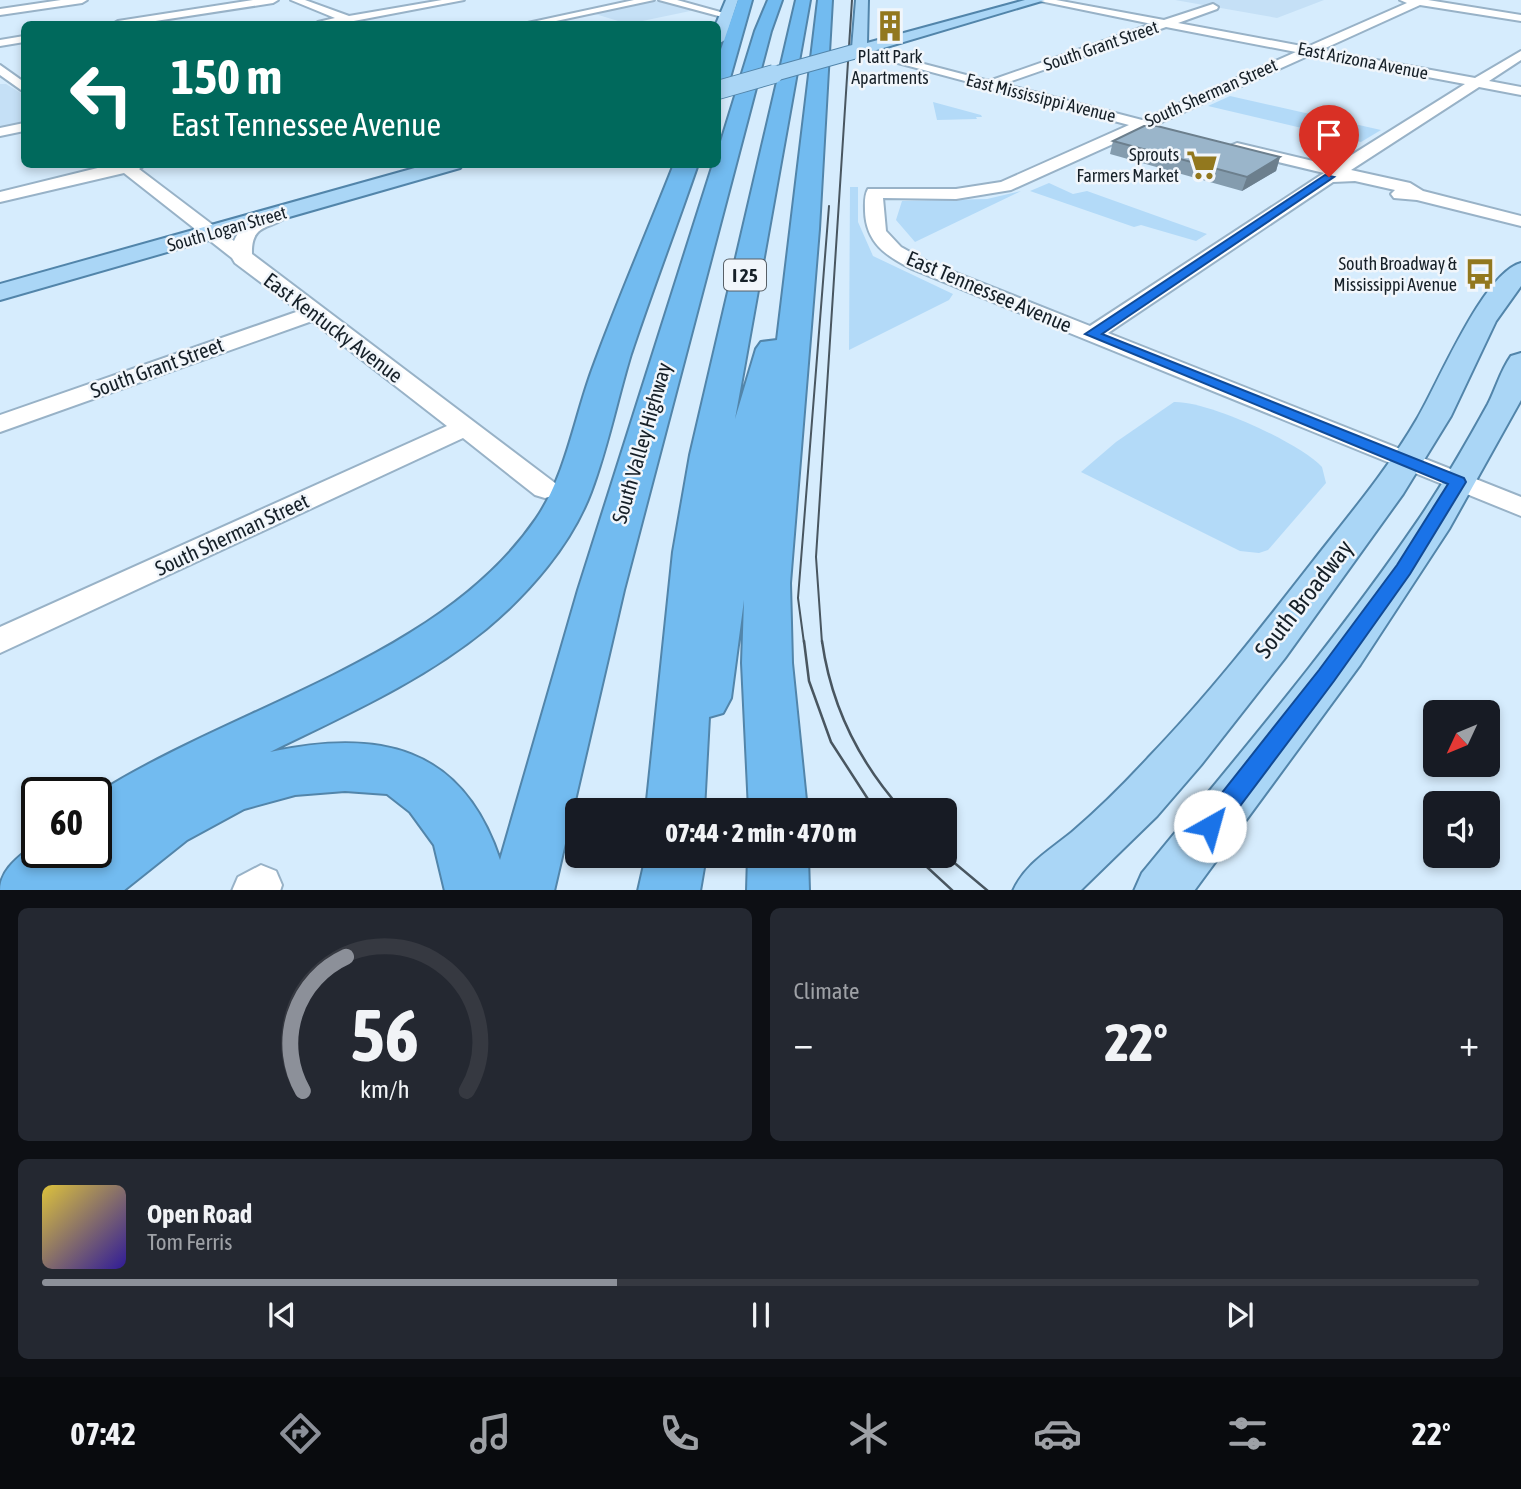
<!DOCTYPE html>
<html lang="en">
<head>
<meta charset="utf-8">
<style>
  body { margin:0; font-family:"Asap Condensed",sans-serif; background:#242831; color:#f1f3f6; height:100vh; display:flex; flex-direction:column; font-size:26px; white-space:nowrap }
  * { box-sizing:border-box; margin:0 }
  p { font-size:23px; color:#9ea1a6 }
  .icon { flex:none; width:38px; height:38px; fill:none; stroke:currentColor; stroke-width:2; stroke-linecap:round; stroke-linejoin:round }
  .map { position:relative; height:890px; overflow:hidden }
  .panel { display:flex; flex-direction:column; gap:18px; padding:18px; background:#0d0f14; flex:1 }
  .panel>* { flex:none }
  .hud { position:absolute; left:21px; top:21px; width:700px; height:147px; border-radius:10px; box-shadow:0 4px 10px #0003; background:#00695c; color:#fff; overflow:hidden }
  .needle { width:46px; rotate:226deg }
  .controls { position:absolute; left:1423px; top:700px; display:grid; gap:14px }
  .controls a { display:grid; place-items:center; width:77px; height:77px; border-radius:10px; background:#171b24; box-shadow:0 4px 10px #0003; font-size:35px }
  .speed { position:absolute; left:21px; top:777px; display:flex; gap:14px; font-size:35px; font-weight:700; text-align:center }
  .speed>* { display:grid; place-content:center; width:91px; height:91px; border-radius:50%; background:#171b24; box-shadow:0 4px 10px #0003; line-height:1 }
  .speed .limit { border:4px solid #111; border-radius:10px; background:#fff; color:#111 }
  .pin { position:absolute; display:grid; place-items:center; width:60px; height:60px; color:#fff; margin:-72px -30px; border-radius:50% 50% 50% 0; rotate:-45deg; box-shadow:0 0 7px #0007 }
  .pin .icon { rotate:45deg }
  .me { position:absolute; width:77px; margin:-38px; rotate:38deg; stroke-linejoin:round; filter:drop-shadow(0 0 5px #0008) }
  .turn { display:flex; align-items:center; gap:24px; height:147px; padding:0 35px; font-size:32px }
  .turn .icon { width:91px; height:91px; stroke-width:2.5 }
  .turn b { display:block; font-size:49px; line-height:60px }
  .big { font-size:52px; font-weight:800; line-height:1.1 }
  .panel .card { flex:1; display:flex; flex-direction:column; justify-content:center; gap:10px; min-width:0; padding:0 24px; border-radius:10px; background:#242831 }
  .panel .dial { align-items:center; gap:0 }
  .dial svg { height:182px; overflow:visible; fill:none; stroke:#363941; stroke-width:7; stroke-linecap:round; text-anchor:middle }
  .dial text { fill:#f1f3f6; stroke:none }
  .song { display:flex; align-items:center; gap:21px }
  .cover { width:84px; height:84px; border-radius:10px; background:linear-gradient(135deg,hsl(50 70% 55%),hsl(250 70% 35%)) }
  .played { height:7px; border-radius:4px; background:linear-gradient(90deg,#8c9099 40%,#363941 40%) }
  .keys { display:flex; justify-content:space-around; direction:ltr }
  .heat { display:flex; justify-content:space-between; align-items:center; font-size:38px; direction:ltr }
  .panel .tiles { flex:1; display:grid; gap:18px; grid-template-columns:1fr 1fr }
  .card:last-child { grid-column:span 2 }
  .trip { position:absolute; left:565px; top:798px; width:392px; height:70px; border-radius:10px; background:#171b24; box-shadow:0 4px 10px #0003; font-weight:800; line-height:70px; text-align:center }
  .menu { display:flex; height:112px; justify-content:space-around; align-items:center; background:#090b0e; color:#9ea1a6 }
  .menu .icon { width:49px; height:49px }
  .menu .current { color:#8c9099 }
  .menu b { font-size:32px; color:#f1f3f6 }
  .map>svg:first-child { display:block }
  .built { fill:#c5e0f6 }
  .green { fill:#b3daf8 }
  .lines { fill:none; stroke-linecap:round; stroke-linejoin:round }
  .minor-casing { stroke:#98b2c7; stroke-width:4 }
  .major-casing { stroke:#5285aa; stroke-width:4 }
  .highway-casing { stroke:#5285aa; stroke-width:4 }
  .minor { fill:#fff; fill-rule:evenodd }
  .major { fill:#aad6f6; fill-rule:evenodd }
  .highway { fill:#72bbf0; fill-rule:evenodd }
  .tram-far1 { stroke:#495660; stroke-width:2 }
  .tram { stroke:#495660; stroke-width:2.5 }
  .major-bridge-far1-casing { stroke:#5285aa; stroke-width:16; stroke-linecap:butt }
  .major-bridge-casing { stroke:#5285aa; stroke-width:20; stroke-linecap:butt }
  .major-bridge-far1 { stroke:#aad6f6; stroke-width:14 }
  .major-bridge { stroke:#aad6f6; stroke-width:18 }
  .wall { fill:#849cae }
  .shaded-wall { fill:#6c7f8d }
  .building { fill:#9ab5ca; stroke:#6c7f8d; stroke-width:2 }
  .route { fill:#1a73e8; stroke:#114b97; stroke-width:2 }
  .labels { text-anchor:middle; stroke-width:5; stroke-linejoin:round; paint-order:stroke }
  .far-street-label { font-size:18px; fill:#162028; stroke:#f1f6fb }
  .far-poi-label { font-size:18px; fill:#162028; stroke:#f1f6fb; text-anchor:end }
  .shield { fill:#f1f6fb; stroke:#586067; stroke-width:2 }
  .shield-label { font-size:19px; font-weight:bold; fill:#162028 }
  .street-label { font-size:21px; fill:#162028; stroke:#f1f6fb }
  .near-street-label { font-size:24px; fill:#162028; stroke:#f1f6fb }
</style>
</head>
<body>
<div class="map">
<svg width="1521" height="891" viewBox="0 0 1521 891">
  <rect width="100%" height="100%" fill="#d6ecfd"/>
  <g class="built">
    <path d="M 1175,0 L 1324,0 L 1277,18 Z"/>
    <path d="M 657,1 L 695,10 L 628,24 L 592,13 Z"/>
    <path d="M 0,84 L 6,84 L 24,95 L 24,124 L 0,129 Z"/>
  </g>
  <g class="green">
    <path d="M 1230,96 L 1381,130 L 1361,142 L 1208,106 Z"/>
    <path d="M 933,102 L 981,115 L 982,117 L 976,117 L 977,119 L 937,120 Z"/>
    <path d="M 1049,183 L 1073,194 L 1087,191 L 1207,234 L 1196,241 L 1141,225 L 1134,227 L 1030,191 Z"/>
    <path d="M 850,187 L 858,187 L 858,222 L 873,256 L 953,294 L 949,300 L 849,350 Z"/>
    <path d="M 1021,191 L 915,242 L 896,220 L 902,201 L 987,199 Z"/>
    <path d="M 1174,402 C 1208,401 1298,442 1322,467 L 1326,483 L 1268,550 L 1259,553 L 1240,551 L 1081,472 L 1116,442 Z"/>
  </g>
  <g class="lines">
    <defs>
      <g id="minor">
        <path d="M 61,0 L 87,0 L 82,3 L 0,15 L 0,9 Z"/>
        <path d="M 253,0 L 278,0 L 273,3 L 136,24 L 113,24 L 118,21 Z"/>
        <path d="M 291,0 L 305,0 L 349,16 L 442,0 L 464,0 L 338,24 L 317,24 L 318,22 L 335,18 Z"/>
        <path d="M 634,0 L 654,0 L 542,24 L 523,24 Z"/>
        <path d="M 659,0 L 677,0 L 731,15 L 726,18 Z"/>
        <path d="M 1035,0 L 1056,0 L 1164,20 L 1213,4 L 1218,7 L 1217,9 L 1178,23 L 1307,47 L 1407,3 L 1400,0 L 1428,0 L 1521,15 L 1521,21 L 1420,5 L 1321,50 L 1475,78 L 1521,51 L 1521,60 L 1489,81 L 1521,87 L 1521,95 L 1479,87 L 1351,170 L 1410,183 L 1423,191 L 1521,216 L 1521,226 L 1417,200 L 1394,198 L 1391,194 L 1395,190 L 1355,181 L 1333,182 L 1108,333 L 1521,497 L 1521,516 L 912,269 C 886,256 866,243 865,211 C 865,204 864,196 868,189 L 956,189 L 1001,182 L 1129,125 L 853,51 L 859,47 L 989,81 L 1152,24 ZM 1166,27 L 1296,52 L 1142,120 L 1003,84 ZM 1310,55 L 1465,84 L 1334,166 L 1237,143 L 1232,145 L 1229,148 L 1232,151 L 1324,173 L 1090,326 L 926,261 L 901,247 L 886,231 L 883,198 L 956,199 L 1011,190 Z"/>
        <path d="M 24,36 L 24,42 L 0,46 L 0,40 Z"/>
        <path d="M 0,65 L 24,82 L 24,92 L 0,75 Z"/>
        <path d="M 24,123 L 24,131 L 0,136 L 0,128 Z"/>
        <path d="M 114,164 L 146,164 L 139,169 L 234,241 C 241,223 267,205 287,210 L 290,214 C 274,231 251,220 252,254 L 555,483 L 559,489 L 555,495 L 545,498 L 535,495 L 463,438 L 0,653 L 0,627 L 447,426 L 312,321 L 0,432 L 0,415 L 299,311 L 235,263 L 232,258 L 124,173 L 0,202 L 0,192 Z"/>
        <path d="M 261,865 L 276,871 L 282,885 L 280,891 L 232,891 L 238,877 Z"/>
      </g>
      <g id="major">
        <path d="M 726,0 L 738,0 L 725,40 L 718,44 L 716,24 Z"/>
        <path d="M 856,0 L 868,0 L 867,43 L 1025,0 L 1045,0 L 853,57 L 845,52 L 852,48 Z"/>
        <path d="M 429,164 L 463,164 L 460,168 L 0,300 L 0,284 Z"/>
        <path d="M 1521,263 L 1521,286 L 1496,321 L 1451,416 L 1403,494 L 1285,658 L 1201,765 L 1157,816 L 1080,891 L 1013,891 C 1025,864 1050,850 1072,832 C 1099,809 1124,784 1148,758 C 1208,696 1261,628 1314,560 C 1350,514 1388,469 1417,419 C 1438,384 1483,273 1521,263 Z"/>
        <path d="M 1521,353 L 1521,400 L 1449,529 L 1360,665 L 1194,891 L 1134,891 L 1142,873 C 1236,758 1333,645 1417,522 C 1443,484 1466,444 1488,404 C 1496,388 1501,370 1511,356 Z"/>
      </g>
      <g id="highway">
        <path d="M 738,0 L 752,0 L 728,85 L 718,91 L 718,58 Z"/>
        <path d="M 768,0 L 782,0 L 771,31 L 624,590 L 554,891 L 445,891 L 434,845 L 410,812 L 387,794 L 345,791 L 295,795 L 244,809 L 187,840 L 123,891 L 0,891 C 0,868 21,856 37,842 L 37,852 L 96,852 L 98,793 C 237,705 441,658 536,519 C 566,475 574,419 592,370 C 617,301 647,233 674,164 L 698,164 C 676,228 652,291 631,354 C 617,400 608,447 591,492 C 571,545 529,593 486,629 C 421,682 345,715 270,752 C 378,729 462,745 500,860 L 578,590 L 713,164 L 718,164 L 718,151 L 755,31 Z"/>
        <path d="M 796,0 L 810,0 L 735,419 L 756,349 L 761,342 L 777,340 L 818,0 L 832,0 L 819,229 L 790,583 L 792,663 L 807,810 L 749,810 L 742,663 L 744,600 L 731,698 L 723,713 L 709,717 L 704,810 L 646,810 L 673,552 L 690,455 Z"/>
        <path d="M 646,856 L 706,856 L 700,891 L 638,891 Z"/>
        <path d="M 748,856 L 808,856 L 809,891 L 747,891 Z"/>
      </g>
    </defs>
    <use href="#minor" class="minor-casing"/>
    <use href="#major" class="major-casing"/>
    <use href="#highway" class="highway-casing"/>
    <use href="#minor" class="minor"/>
    <use href="#major" class="major"/>
    <use href="#highway" class="highway"/>
    <g class="tram-far1">
      <path d="M 804,643 L 798,598 L 829,206"/>
      <path d="M 822,643 L 816,557 L 852,0"/>
    </g>
    <g class="tram">
      <path d="M 804,641 L 809,681 L 831,742 L 875,810"/>
      <path d="M 822,641 C 831,705 859,762 902,810"/>
      <path d="M 945,855 L 988,891"/>
      <path d="M 915,856 L 953,891"/>
    </g>
    <defs>
      <path id="major-bridge-far1" d="M 767,76 L 853,52"/>
      <path id="major-bridge" d="M 718,90 L 774,74"/>
    </defs>
    <use href="#major-bridge-far1" class="major-bridge-far1-casing"/>
    <use href="#major-bridge" class="major-bridge-casing"/>
    <use href="#major-bridge-far1" class="major-bridge-far1"/>
    <use href="#major-bridge" class="major-bridge"/>
  </g>
  <path class="wall" d="M 1113,141 L 1280,157 L 1276,171 L 1242,191 L 1110,154 Z"/>
  <path class="shaded-wall" d="M 1280,157 L 1276,171 L 1242,191 L 1247,177 Z"/>
  <path class="building" d="M 1144,126 L 1157,126 L 1280,157 L 1247,177 L 1113,141 Z"/>
  <path class="route" d="M 1325,175 L 1334,177 L 1102,334 L 1464,478 L 1466,482 L 1410,574 L 1334,681 L 1219,834 L 1210,837 L 1202,834 L 1198,826 L 1202,818 L 1319,670 L 1397,565 L 1448,484 L 1085,334 Z"/>
  <defs>
    <symbol id="building-bare" viewBox="-9 -9 18 18"><path d="M-4-6H4V6H1V3H-1V6H-4ZM-2.5-4.3h1.7v1.8h-1.7ZM.8-4.3h1.7v1.8H.8ZM-2.5-1h1.7V.8h-1.7ZM.8-1h1.7V.8H.8Z" fill="#92781e" stroke="#f1f6fb" stroke-width="2.5" paint-order="stroke"/></symbol>
    <symbol id="supermarket-bare" viewBox="-9 -9 18 18"><path d="M-6-5.5h2.5l.6 2H6L4.5 2H-2.5L-4.4-4H-6ZM-1.5 3.2a1.3 1.3 0 1 0 .1 0ZM3 3.2a1.3 1.3 0 1 0 .1 0Z" fill="#92781e" stroke="#f1f6fb" stroke-width="2.5" paint-order="stroke"/></symbol>
    <symbol id="bus-bare" viewBox="-9 -9 18 18"><path d="M-5-6H5V4H4V6H2V4H-2V6H-4V4H-5ZM-3.5-4V0h7V-4ZM-3.5 1.2v1.5H-2V1.2ZM2 1.2v1.5H3.5V1.2Z" fill="#92781e" stroke="#f1f6fb" stroke-width="2.5" paint-order="stroke"/></symbol>
  </defs>
  <g fill-rule="evenodd">
    <use href="#building-bare" x="868" y="4" width="44" height="44"/>
    <use href="#supermarket-bare" x="1180" y="143" width="44" height="44"/>
    <use href="#bus-bare" x="1458" y="252" width="44" height="44"/>
  </g>
  <g class="labels">
    <g class="far-street-label">
      <text transform="translate(1101 46) rotate(-19)" y="6">South Grant Street</text>
      <text transform="translate(1363 61) rotate(11)" y="6">East Arizona Avenue</text>
      <text transform="translate(1211 93) rotate(-24)" y="6">South Sherman Street</text>
      <text transform="translate(1041 98) rotate(14)" y="6">East Mississippi Avenue</text>
      <text transform="translate(227 229) rotate(-16)" y="6">South Logan Street</text>
    </g>
    <g class="far-poi-label">
      <text x="890" y="63" text-anchor="middle">Platt Park<tspan x="890" dy="21">Apartments</tspan></text>
      <text x="1179" y="161">Sprouts<tspan x="1179" dy="21">Farmers Market</tspan></text>
      <text x="1457" y="270">South Broadway &amp;<tspan x="1457" dy="21">Mississippi Avenue</tspan></text>
    </g>
    <rect class="shield" x="724" y="259.5" width="42" height="31" rx="5"/>
    <g class="shield-label">
      <text x="745" y="282">I 25</text>
    </g>
    <g class="street-label">
      <text transform="translate(989 292) rotate(23)" y="7">East Tennessee Avenue</text>
      <text transform="translate(333 328) rotate(37)" y="7">East Kentucky Avenue</text>
      <text transform="translate(157 368) rotate(-20)" y="7">South Grant Street</text>
      <text transform="translate(642 443) rotate(-74)" y="7">South Valley Highway</text>
      <text transform="translate(232 535) rotate(-25)" y="7">South Sherman Street</text>
    </g>
    <g class="near-street-label">
      <text transform="translate(1304 599) rotate(-52)" y="8">South Broadway</text>
    </g>
  </g>
</svg>
<div class="controls">
<a><svg class="needle" viewBox="-14 -14 28 28"><path d="M0-13l5 13h-10z" fill="#e53935"/><path d="M0 13l5-13h-10z" fill="#9ea1a6"/></svg></a>
<a><svg class="icon" aria-label="sound" viewBox="0 0 24 24"><path d="M4 9h4l5-4v14l-5-4H4zM17 9q2 3 0 6"/></svg></a>
</div>
<div class="speed"><div class="limit">60</div></div>
<div class="pin" style="left:1329px;top:177px;background:#d93025"><svg class="icon" aria-label="arrive" viewBox="0 0 24 24"><path d="M6 21V4h12l-3 4 3 4H6"/></svg></div>
<svg class="me" style="left:1210px;top:826px" viewBox="-20 -20 40 40"><circle r="19" fill="#fff"/><path d="M0-13L10 11 0 6-10 11z" fill="#1a73e8"/></svg>
<div class="trip">07:44 · 2 min · 470 m</div>
<div class="hud">
<div class="turn"><svg class="icon" aria-label="left" viewBox="0 0 24 24"><path d="M17 20v-9H6M10 6l-5 5 5 5"/></svg><div><b>150 m</b>East Tennessee Avenue</div></div>
</div>
</div>
<section class="panel">
<div class="tiles">
<div class="card dial"><svg viewBox="0 0 100 80">
<path d="M14 69A42 42 0 1 1 86 69"/>
<path d="M14 69A42 42 0 0 1 33 10" stroke="#8c9099"/>
<text x="50" y="56" font-size="32" font-weight="700">56</text>
<text x="50" y="72" font-size="11">km/h</text>
</svg></div>
<div class="card"><p>Climate</p>
<div class="heat"><a>−</a><b class="big">22°</b><a>+</a></div>
</div>
<div class="card">
<div class="song"><i class="cover"></i><div><b>Open Road</b><p>Tom Ferris</p></div></div>
<div class="played"></div>
<div class="keys"><svg class="icon" aria-label="previous" viewBox="0 0 24 24"><path d="M18 5L8 12l10 7zM5 5v14"/></svg><svg class="icon" aria-label="pause" viewBox="0 0 24 24"><path d="M8 5v14M16 5v14"/></svg><svg class="icon" aria-label="next" viewBox="0 0 24 24"><path d="M6 5l10 7-10 7zM19 5v14"/></svg></div>
</div>
</div>
</section>
<nav class="menu">
<b>07:42</b>
<svg class="icon current" aria-label="directions" viewBox="0 0 24 24"><path d="M12 3l9 9-9 9-9-9zM9 14v-3h6M13 9l2 2-2 2"/></svg>
<svg class="icon" aria-label="music" viewBox="0 0 24 24"><path d="M9 18V5l10-2v13"/><circle cx="6" cy="18" r="3"/><circle cx="16" cy="16" r="3"/></svg>
<svg class="icon" aria-label="phone" viewBox="0 0 24 24"><path d="M5 4h4l2 5-3 2q2 4 5 5l2-3 5 2v4C11 20 4 13 5 4z"/></svg>
<svg class="icon" aria-label="climate" viewBox="0 0 24 24"><path d="M12 3v18M4 7l16 10M4 17L20 7"/></svg>
<svg class="icon" aria-label="car" viewBox="0 0 24 24"><path d="M5 17H2v-5l4-1 3-4h7l3 4 3 1v5h-3M9 17h6M6 11h13"/><circle cx="7" cy="17" r="2"/><circle cx="17" cy="17" r="2"/></svg>
<svg class="icon" aria-label="filters" viewBox="0 0 24 24"><path d="M4 7h16M4 17h16"/><circle cx="9" cy="7" r="2"/><circle cx="15" cy="17" r="2"/></svg>
<b>22°</b>
</nav>
</body>
</html>
